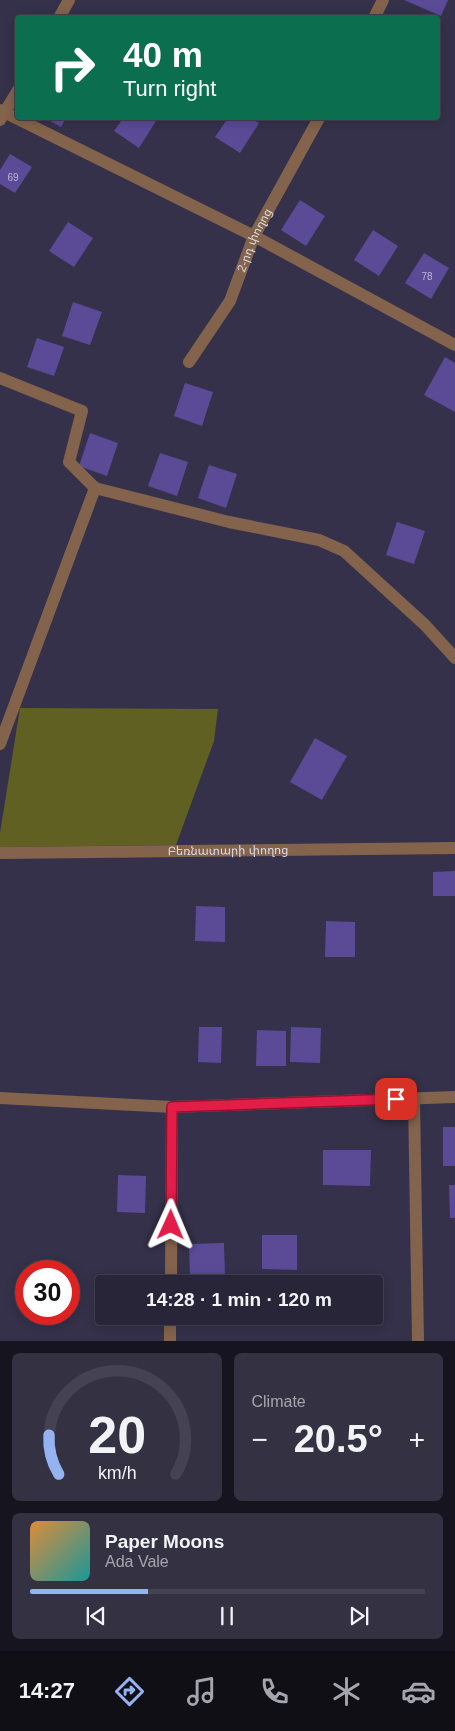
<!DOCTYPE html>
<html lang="en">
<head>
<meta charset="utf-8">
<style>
  body { margin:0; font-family:Arial,"Noto Sans Armenian",sans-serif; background:#343143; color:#f1f3f6; height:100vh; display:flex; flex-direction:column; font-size:19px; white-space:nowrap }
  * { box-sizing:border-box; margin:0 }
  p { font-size:16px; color:#a5a5ae }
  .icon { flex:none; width:28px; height:28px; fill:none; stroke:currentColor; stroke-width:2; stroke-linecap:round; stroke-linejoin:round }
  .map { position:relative; height:1341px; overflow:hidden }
  .side { display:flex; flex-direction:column; gap:12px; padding:12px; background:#16141f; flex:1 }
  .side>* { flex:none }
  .banner { position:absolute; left:15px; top:15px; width:425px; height:105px; border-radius:5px; box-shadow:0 2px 12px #0003,0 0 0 1px #444253; background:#0b6e4f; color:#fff; overflow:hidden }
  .speed { position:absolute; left:15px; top:1260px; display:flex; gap:10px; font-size:25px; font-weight:700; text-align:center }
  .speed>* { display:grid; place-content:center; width:65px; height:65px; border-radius:50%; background:#282538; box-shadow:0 2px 12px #0003,0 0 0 1px #444253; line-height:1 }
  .speed .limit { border:8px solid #d22; background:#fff; color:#111 }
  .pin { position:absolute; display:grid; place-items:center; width:42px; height:42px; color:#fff; margin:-21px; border-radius:10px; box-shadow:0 2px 8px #0006 }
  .me { position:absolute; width:55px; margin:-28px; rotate:1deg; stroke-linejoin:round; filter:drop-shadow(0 0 4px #0008) }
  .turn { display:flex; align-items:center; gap:18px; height:105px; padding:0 25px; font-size:22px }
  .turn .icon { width:65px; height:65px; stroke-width:2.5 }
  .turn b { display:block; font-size:35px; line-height:42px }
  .big { font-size:38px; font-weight:700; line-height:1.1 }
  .side .tile { flex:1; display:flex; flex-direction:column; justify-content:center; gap:8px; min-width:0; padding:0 18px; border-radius:8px; background:#343143 }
  .side .dial { align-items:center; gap:0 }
  .dial svg { height:130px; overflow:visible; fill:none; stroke:#444253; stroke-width:7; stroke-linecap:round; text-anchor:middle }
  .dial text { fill:#f1f3f6; stroke:none }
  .song { display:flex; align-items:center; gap:15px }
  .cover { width:60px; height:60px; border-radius:8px; background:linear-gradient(135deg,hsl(30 70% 55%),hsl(180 70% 35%)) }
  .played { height:5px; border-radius:2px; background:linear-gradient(90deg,#95b2f1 30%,#444253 30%) }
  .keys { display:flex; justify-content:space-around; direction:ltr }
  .heat { display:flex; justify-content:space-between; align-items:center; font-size:28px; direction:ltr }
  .side .tiles { flex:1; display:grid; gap:12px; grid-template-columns:1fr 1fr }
  .tile:last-child { grid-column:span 2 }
  .trip { position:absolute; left:95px; top:1275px; width:288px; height:50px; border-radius:5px; background:#282538; box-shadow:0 2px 12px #0003,0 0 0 1px #444253; font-weight:700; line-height:50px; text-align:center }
  .menu { display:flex; height:80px; justify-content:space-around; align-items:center; background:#100f16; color:#a5a5ae }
  .menu .icon { width:35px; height:35px }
  .menu .active { color:#95b2f1 }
  .menu b { font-size:22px; color:#f1f3f6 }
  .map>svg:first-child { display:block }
  .green { fill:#5f6021 }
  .building { fill:#5b4a96 }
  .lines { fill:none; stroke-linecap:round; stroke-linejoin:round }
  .minor { stroke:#83634b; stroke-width:12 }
  .route-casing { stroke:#92132f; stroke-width:12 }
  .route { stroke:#e11d48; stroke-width:9 }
  .labels { text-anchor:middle; stroke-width:5; stroke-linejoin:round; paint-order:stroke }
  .number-label { font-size:10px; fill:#bbb6d4 }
  .street-label { font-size:12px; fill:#dbdae9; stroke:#1c1b26 }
</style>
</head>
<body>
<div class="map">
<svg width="455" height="1341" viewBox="0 0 455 1341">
  <rect width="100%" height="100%" fill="#35314a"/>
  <path class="green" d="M 20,708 L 218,709 L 214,741 L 176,845 L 0,847 L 0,833 Z"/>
  <g class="building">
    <path d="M 404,0 L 448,0 L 441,16 Z"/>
    <path d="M 45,118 L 66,118 L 61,127 Z"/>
    <path d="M 123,118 L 158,118 L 139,148 L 114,131 Z"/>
    <path d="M 228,118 L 250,118 L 259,123 L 240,153 L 215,137 Z"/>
    <path d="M 10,154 L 32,167 L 15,193 L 0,184 L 0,170 Z"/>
    <path d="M 300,200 L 325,216 L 306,246 L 281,230 Z"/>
    <path d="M 68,222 L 93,238 L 74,267 L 49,251 Z"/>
    <path d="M 373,230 L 398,246 L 379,276 L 354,260 Z"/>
    <path d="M 424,253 L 449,268 L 431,299 L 405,283 Z"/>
    <path d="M 73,302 L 102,312 L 90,345 L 62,336 Z"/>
    <path d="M 37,338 L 64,347 L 54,376 L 27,367 Z"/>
    <path d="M 445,357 L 455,363 L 455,412 L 424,395 Z"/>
    <path d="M 185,383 L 213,392 L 202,426 L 174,416 Z"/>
    <path d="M 90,433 L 118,443 L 107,476 L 79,466 Z"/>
    <path d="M 160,453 L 188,462 L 177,496 L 148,486 Z"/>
    <path d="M 209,465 L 237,474 L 226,508 L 198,498 Z"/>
    <path d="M 397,522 L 425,531 L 414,564 L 386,555 Z"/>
    <path d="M 315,738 L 347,756 L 322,800 L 290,782 Z"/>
    <path d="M 455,871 L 455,896 L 433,896 L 433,872 Z"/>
    <path d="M 196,906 L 225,907 L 225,942 L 195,941 Z"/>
    <path d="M 326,921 L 355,922 L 355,957 L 325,957 Z"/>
    <path d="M 199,1027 L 222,1027 L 221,1063 L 198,1062 Z"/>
    <path d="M 291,1027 L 321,1028 L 320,1063 L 290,1062 Z"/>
    <path d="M 257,1030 L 286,1031 L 286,1066 L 256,1066 Z"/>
    <rect x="443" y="1127" width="12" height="39"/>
    <path d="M 323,1150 L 371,1150 L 370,1186 L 323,1185 Z"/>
    <path d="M 118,1175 L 146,1176 L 145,1213 L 117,1212 Z"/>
    <path d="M 449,1185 L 455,1185 L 455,1218 L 450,1218 Z"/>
    <path d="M 262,1235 L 297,1235 L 297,1270 L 262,1269 Z"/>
    <path d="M 224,1243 L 225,1276 L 190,1277 L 189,1244 Z"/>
  </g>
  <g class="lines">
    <g class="minor">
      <path d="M 59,18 L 69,0"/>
      <path d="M 374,18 L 383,0"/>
      <path d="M 0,110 L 254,236 L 455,345"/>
      <path d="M 0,120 L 18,90"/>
      <path id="s1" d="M 189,362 L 230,301 L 254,236 L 319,118"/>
      <path d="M 0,378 L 82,411 L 69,462 L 95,488 L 0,744"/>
      <path d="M 95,488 L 229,522 L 319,540 L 344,551 L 425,625 L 455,658"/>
      <path id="s2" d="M 0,853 L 455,848"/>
      <path d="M 0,1098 L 172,1107 L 455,1097"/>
      <path d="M 414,1099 L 418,1341"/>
      <path d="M 171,1284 L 172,1107"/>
      <path d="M 170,1341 L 170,1316"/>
    </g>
  </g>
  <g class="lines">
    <defs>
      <path id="route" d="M 171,1225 L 172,1107 L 396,1099"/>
    </defs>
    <use href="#route" class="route-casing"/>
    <use href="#route" class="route"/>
  </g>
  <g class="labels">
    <g class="number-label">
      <text x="13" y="181">69</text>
      <text x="427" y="280">78</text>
    </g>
    <g class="street-label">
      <text dy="4" stroke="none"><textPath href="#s1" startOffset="139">2-րդ փողոց</textPath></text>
      <text dy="4" stroke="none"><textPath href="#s2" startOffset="228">Բեռնատարի փողոց</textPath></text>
    </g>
  </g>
</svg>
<div class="speed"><div class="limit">30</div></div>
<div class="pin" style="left:396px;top:1099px;background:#d93025"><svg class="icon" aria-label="arrive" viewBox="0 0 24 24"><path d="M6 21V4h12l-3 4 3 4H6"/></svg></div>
<svg class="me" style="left:171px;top:1225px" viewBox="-20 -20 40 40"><path d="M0-17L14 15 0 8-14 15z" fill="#e11d48" stroke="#fff" stroke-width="4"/></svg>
<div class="trip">14:28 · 1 min · 120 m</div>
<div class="banner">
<div class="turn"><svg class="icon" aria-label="right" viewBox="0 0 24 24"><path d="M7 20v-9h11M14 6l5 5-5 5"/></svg><div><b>40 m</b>Turn right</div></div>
</div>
</div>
<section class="side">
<div class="tiles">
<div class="tile dial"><svg viewBox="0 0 100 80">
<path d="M14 69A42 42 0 1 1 86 69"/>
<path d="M14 69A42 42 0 0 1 8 45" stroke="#95b2f1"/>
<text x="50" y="56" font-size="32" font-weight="700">20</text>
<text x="50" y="72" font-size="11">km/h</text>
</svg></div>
<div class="tile"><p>Climate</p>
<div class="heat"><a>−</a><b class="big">20.5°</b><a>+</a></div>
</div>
<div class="tile">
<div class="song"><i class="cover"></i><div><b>Paper Moons</b><p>Ada Vale</p></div></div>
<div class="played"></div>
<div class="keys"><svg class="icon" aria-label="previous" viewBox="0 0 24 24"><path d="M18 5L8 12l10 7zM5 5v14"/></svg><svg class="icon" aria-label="pause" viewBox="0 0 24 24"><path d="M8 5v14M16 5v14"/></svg><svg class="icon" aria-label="next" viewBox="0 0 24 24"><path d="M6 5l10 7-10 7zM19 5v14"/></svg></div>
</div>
</div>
</section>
<nav class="menu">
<b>14:27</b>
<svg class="icon active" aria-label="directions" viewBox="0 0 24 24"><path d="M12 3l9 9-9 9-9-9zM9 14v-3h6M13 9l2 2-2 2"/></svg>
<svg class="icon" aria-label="music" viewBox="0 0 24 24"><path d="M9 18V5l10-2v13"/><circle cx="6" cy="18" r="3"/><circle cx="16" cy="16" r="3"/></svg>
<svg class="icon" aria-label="phone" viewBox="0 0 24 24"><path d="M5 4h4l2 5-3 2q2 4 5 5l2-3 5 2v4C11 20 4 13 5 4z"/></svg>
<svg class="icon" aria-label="climate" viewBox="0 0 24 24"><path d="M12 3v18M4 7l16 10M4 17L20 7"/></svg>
<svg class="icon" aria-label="car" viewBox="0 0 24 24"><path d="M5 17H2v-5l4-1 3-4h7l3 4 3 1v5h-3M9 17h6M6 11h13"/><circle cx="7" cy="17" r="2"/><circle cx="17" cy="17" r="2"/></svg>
</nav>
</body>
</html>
